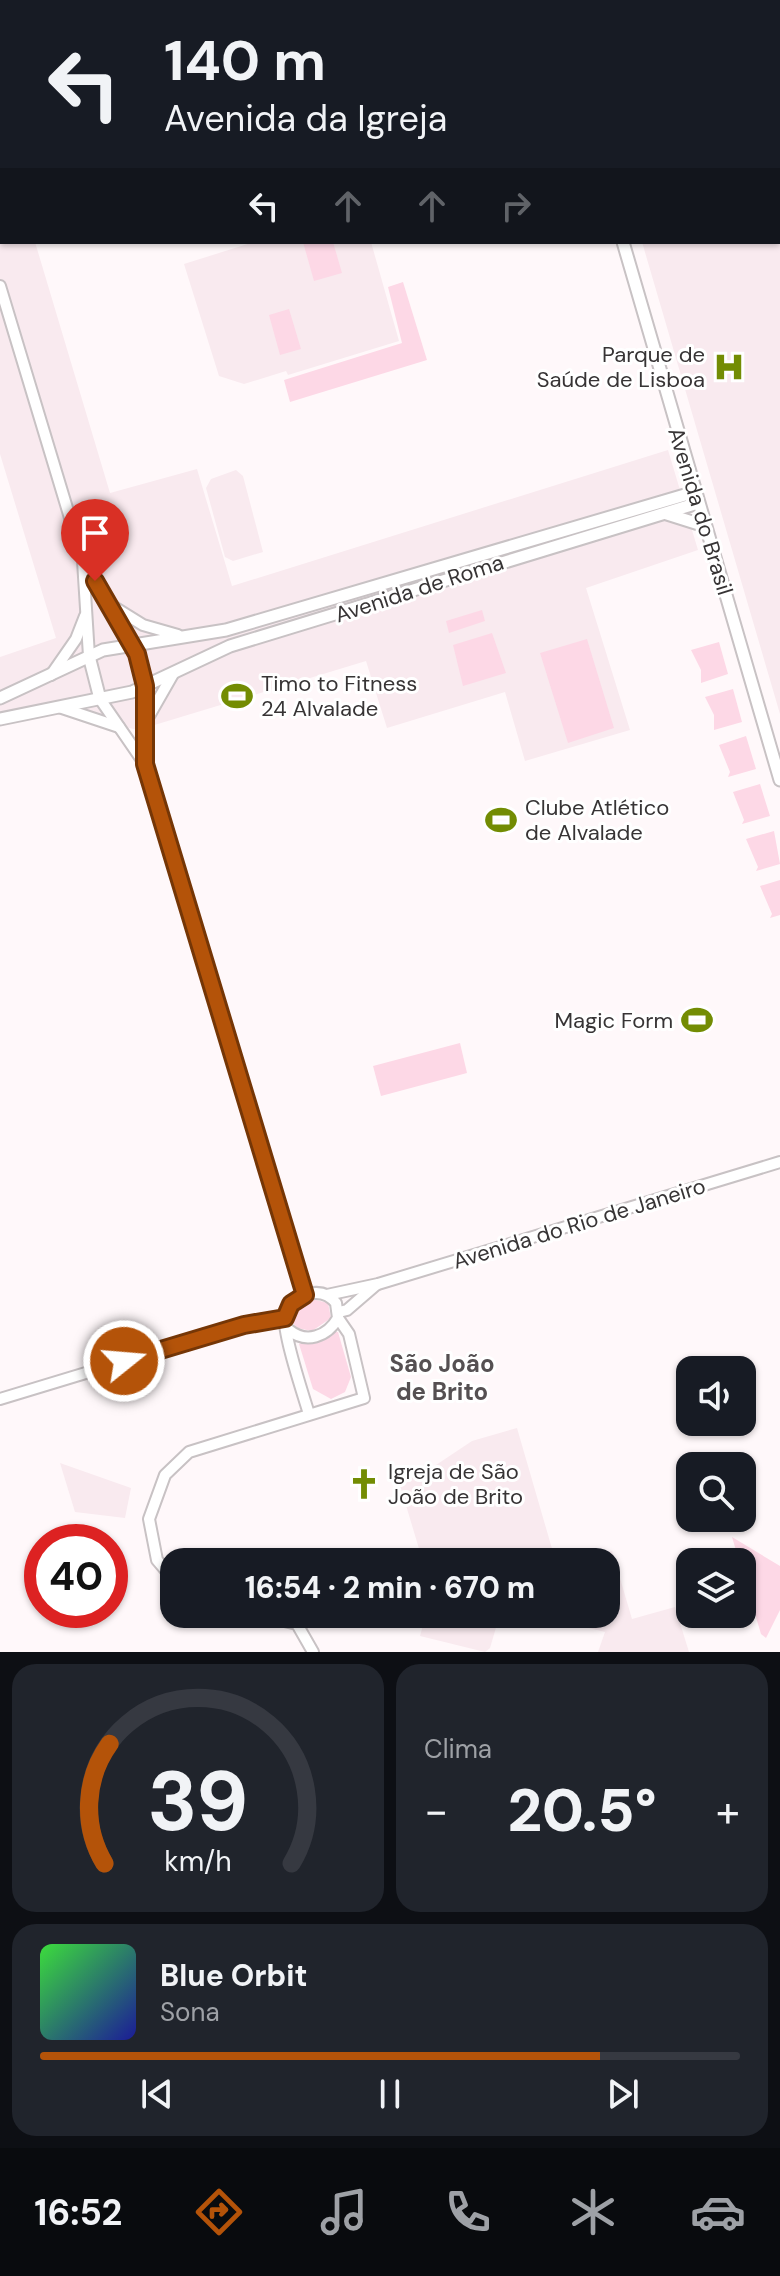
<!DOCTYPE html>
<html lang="pt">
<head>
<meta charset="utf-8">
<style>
  body { margin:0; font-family:"DM Sans",sans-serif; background:#20242c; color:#f1f3f6; height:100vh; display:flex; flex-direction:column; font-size:30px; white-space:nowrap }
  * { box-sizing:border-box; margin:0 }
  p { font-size:26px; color:#9ea1a6 }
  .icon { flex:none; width:44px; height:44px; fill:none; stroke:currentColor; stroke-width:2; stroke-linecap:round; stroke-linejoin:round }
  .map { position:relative; height:1652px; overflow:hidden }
  .details { display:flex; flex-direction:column; gap:12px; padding:12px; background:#0d0f14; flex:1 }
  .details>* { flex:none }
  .banner { position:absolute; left:0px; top:0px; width:780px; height:244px; box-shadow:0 2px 6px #0004; background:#171b24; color:#f1f3f6; overflow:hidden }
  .buttons { position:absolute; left:676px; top:1356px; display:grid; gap:16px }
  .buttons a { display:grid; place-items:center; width:80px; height:80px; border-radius:16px; background:#171b24; box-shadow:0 2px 6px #0004; font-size:40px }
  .speed { position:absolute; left:24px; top:1524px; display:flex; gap:16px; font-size:40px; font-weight:700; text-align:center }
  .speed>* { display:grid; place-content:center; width:104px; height:104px; border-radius:50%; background:#171b24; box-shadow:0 2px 6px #0004; line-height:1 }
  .speed .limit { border:12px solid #d22; background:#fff; color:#111 }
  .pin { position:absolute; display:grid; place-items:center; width:68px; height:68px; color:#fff; margin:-82px -34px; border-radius:50% 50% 50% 0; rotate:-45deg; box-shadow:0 0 8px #0007 }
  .pin .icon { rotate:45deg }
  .me { position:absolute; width:88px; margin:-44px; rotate:73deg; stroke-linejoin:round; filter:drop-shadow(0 0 6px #0008) }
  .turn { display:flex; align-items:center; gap:28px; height:168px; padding:0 32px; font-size:36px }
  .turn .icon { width:104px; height:104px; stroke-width:2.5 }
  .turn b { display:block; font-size:56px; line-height:68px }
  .lanes { display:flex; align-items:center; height:76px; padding:0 32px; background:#0003; justify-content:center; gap:40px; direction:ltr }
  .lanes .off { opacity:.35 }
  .big { font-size:60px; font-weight:800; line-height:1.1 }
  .details .card { flex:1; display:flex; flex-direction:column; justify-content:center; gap:12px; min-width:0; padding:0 28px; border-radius:24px; background:#20242c }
  .details .dial { align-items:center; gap:0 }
  .dial svg { height:208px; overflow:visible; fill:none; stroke:#363941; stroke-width:7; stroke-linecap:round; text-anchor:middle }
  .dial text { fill:#f1f3f6; stroke:none }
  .song { display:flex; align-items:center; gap:24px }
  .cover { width:96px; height:96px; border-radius:12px; background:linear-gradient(135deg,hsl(120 70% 55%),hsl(240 70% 35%)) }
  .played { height:8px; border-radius:4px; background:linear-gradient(90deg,#b45309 80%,#363941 80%) }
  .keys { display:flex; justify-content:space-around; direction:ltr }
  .heat { display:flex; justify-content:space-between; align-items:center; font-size:44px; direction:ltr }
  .details .tiles { flex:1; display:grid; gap:12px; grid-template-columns:1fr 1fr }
  .card:last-child { grid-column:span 2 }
  .trip { position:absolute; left:160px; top:1548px; width:460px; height:80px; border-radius:24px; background:#171b24; box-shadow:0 2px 6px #0004; font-weight:800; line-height:80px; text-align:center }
  .menu { display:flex; height:128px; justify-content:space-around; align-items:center; background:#090b0e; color:#9ea1a6 }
  .menu .icon { width:56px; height:56px }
  .menu .on { color:#b45309 }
  .menu b { font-size:36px; color:#f1f3f6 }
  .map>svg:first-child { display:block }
  .built { fill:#f9eaef }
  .green { fill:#fdd8e6 }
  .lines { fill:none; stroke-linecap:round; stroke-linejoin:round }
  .tertiary-casing { stroke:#c8c2c4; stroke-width:14 }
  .secondary-casing { stroke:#c8c2c4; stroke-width:15 }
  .tertiary { stroke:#fff; stroke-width:10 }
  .secondary { stroke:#fff; stroke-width:11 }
  .route-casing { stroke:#753606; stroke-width:20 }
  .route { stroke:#b45309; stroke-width:14 }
  .labels { text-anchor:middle; stroke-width:6; stroke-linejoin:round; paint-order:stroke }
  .poi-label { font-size:22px; fill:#373435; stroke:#fff; text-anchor:start }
  .street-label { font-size:22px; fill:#373435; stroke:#fff }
  .neighbourhood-label { font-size:24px; font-weight:bold; fill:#555052; stroke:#fff }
</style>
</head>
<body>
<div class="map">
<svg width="780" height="1652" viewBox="0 0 780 1652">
  <rect width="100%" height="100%" fill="#fff8fa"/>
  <g class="built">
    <path d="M 778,103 L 780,103 L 780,714 L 642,242 L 778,242 Z"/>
    <path d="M 0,123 L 2,242 L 35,242 L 110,493 L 197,469 L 232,586 L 668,450 L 698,550 L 586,588 L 630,730 L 525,761 L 505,692 L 387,728 L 366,661 L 138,730 L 42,708 L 0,720 L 0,657 L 56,638 L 0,454 Z"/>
    <path d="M 254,242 L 371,242 L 399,341 L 288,375 L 286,371 L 244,384 L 219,376 L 184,264 Z"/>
    <path d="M 236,470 L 243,476 L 263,552 L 233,561 L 225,557 L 206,488 L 211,479 Z"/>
    <path d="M 517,1428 L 555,1559 L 423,1562 L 399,1482 L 433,1467 L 472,1441 Z"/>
    <path d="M 60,1463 L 131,1488 L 125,1518 L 75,1512 Z"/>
    <path d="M 612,1551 L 632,1619 L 675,1607 L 689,1652 L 598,1652 L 605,1632 L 532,1614 L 606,1614 L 606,1562 L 577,1562 Z"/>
    <path d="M 426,1614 L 500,1614 L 490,1648 L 485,1652 L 420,1636 Z"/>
  </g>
  <g class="green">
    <path d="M 303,242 L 333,242 L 342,273 L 314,281 Z"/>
    <path d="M 403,282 L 427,360 L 290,402 L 284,380 L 402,343 L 388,287 Z"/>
    <path d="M 289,309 L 301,349 L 280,355 L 269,315 Z"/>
    <path d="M 482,610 L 485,621 L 449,633 L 446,621 Z"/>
    <path d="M 492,633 L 506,673 L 463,686 L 453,645 Z"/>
    <path d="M 587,639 L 614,728 L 568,743 L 540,653 Z"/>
    <path d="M 719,642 L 728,674 L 701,683 L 701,670 L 691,650 Z"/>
    <path d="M 733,689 L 742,722 L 714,730 L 714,715 L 705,697 Z"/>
    <path d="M 746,736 L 756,769 L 728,777 L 730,772 L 719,745 Z"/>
    <path d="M 760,784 L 770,816 L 742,824 L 744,820 L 733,792 Z"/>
    <path d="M 774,831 L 780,864 L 756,871 L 758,867 L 746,839 Z"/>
    <path d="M 780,880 L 780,915 L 770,918 L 772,914 L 760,886 Z"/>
    <path d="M 460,1043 L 467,1073 L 381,1096 L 373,1066 Z"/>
    <path d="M 312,1299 L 328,1303 L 331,1318 L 312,1331 L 297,1328 L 292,1322 L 293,1312 Z"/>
    <path d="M 333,1332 L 338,1332 L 351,1377 L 345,1392 L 331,1399 L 313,1389 L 299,1344 Z"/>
    <path d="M 732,1537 L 780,1566 L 780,1610 L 766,1638 L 761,1634 Z"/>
  </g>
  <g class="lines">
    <defs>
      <g id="tertiary">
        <path d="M 778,85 L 780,84"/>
        <path d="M 0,286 L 83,561 L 89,656"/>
        <path d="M 86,566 L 132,643"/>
        <path d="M 114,607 L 143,625 L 178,635"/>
        <path d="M 51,675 L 76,639 L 85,616"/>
        <path d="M 145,686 L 145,764 L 305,1295"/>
        <path d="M 100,699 L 144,763"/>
        <path d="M 59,707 L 119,727"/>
        <path d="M 145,723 L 173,674"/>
        <path d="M 327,1295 L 378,1284 L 780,1162"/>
        <path d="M 339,1312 L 347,1310 L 376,1285"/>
        <path d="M 289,1330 C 306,1344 327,1337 338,1318 L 336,1303 C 329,1294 320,1291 308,1294 C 298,1296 288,1304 285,1315 C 282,1332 303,1394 309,1414"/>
        <path d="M 0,1399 L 244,1325 L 285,1318"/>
        <path d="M 174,1580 L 157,1560 L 149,1519 L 165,1475 L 189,1452 L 364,1398 L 349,1334 L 338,1318"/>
        <path d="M 255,1614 L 297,1624 L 313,1652"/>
      </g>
      <g id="secondary">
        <path d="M 552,0 L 553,2"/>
        <path d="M 623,242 L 780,780"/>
        <path d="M 667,514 L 705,526"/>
        <path d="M 132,643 L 145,686"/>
        <path d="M 89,656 L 100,699"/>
        <path d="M 0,698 L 103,650 L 226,630 L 695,492"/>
        <path d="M 0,719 L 132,692 L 230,646 L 698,503"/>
      </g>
    </defs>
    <use href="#tertiary" class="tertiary-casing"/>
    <use href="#secondary" class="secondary-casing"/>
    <use href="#tertiary" class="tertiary"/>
    <use href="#secondary" class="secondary"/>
  </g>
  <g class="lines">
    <defs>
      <path id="route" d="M 95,581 L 137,654 L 145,686 L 145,764 L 305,1295 L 291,1304 L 285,1318 L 244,1325 L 124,1361"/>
    </defs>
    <use href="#route" class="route-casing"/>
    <use href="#route" class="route"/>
  </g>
  <defs>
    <symbol id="hospital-bare" viewBox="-9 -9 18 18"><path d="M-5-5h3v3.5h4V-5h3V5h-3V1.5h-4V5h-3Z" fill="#738c03" stroke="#fff" stroke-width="2.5" paint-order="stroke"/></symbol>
    <symbol id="stadium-bare" viewBox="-9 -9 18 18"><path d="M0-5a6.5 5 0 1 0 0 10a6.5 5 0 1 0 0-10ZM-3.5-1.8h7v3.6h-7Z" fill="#738c03" stroke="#fff" stroke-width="2.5" paint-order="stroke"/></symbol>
    <symbol id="church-bare" viewBox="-9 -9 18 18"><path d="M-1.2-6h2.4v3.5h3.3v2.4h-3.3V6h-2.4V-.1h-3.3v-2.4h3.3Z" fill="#738c03" stroke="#fff" stroke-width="2.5" paint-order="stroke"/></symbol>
  </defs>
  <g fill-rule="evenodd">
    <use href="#hospital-bare" x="707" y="345" width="44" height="44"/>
    <use href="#stadium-bare" x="215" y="674" width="44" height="44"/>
    <use href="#stadium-bare" x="479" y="798" width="44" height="44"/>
    <use href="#stadium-bare" x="675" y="998" width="44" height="44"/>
    <use href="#church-bare" x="342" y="1462" width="44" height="44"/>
  </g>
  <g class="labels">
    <g class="poi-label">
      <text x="705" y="362" text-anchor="end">Parque de<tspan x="705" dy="25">Saúde de Lisboa</tspan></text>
      <text x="261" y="691">Timo to Fitness<tspan x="261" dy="25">24 Alvalade</tspan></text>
      <text x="525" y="815">Clube Atlético<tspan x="525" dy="25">de Alvalade</tspan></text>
      <text x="673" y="1028" text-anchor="end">Magic Form</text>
      <text x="388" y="1479">Igreja de São<tspan x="388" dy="25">João de Brito</tspan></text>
    </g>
    <g class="street-label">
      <text transform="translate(701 511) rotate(73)" y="8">Avenida do Brasil</text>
      <text transform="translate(419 588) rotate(-18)" y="8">Avenida de Roma</text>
      <text transform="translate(579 1223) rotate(-17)" y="8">Avenida do Rio de Janeiro</text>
    </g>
    <g class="neighbourhood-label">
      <text x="442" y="1372">São João<tspan x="442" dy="28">de Brito</tspan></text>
    </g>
  </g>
</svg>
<div class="buttons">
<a><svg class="icon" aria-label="sound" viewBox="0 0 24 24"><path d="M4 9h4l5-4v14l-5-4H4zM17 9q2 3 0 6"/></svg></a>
<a><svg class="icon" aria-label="search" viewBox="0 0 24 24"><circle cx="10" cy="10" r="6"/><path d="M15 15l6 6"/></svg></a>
<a><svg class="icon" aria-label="layers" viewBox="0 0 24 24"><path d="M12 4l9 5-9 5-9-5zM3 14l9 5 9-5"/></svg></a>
</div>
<div class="speed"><div class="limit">40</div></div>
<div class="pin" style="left:95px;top:581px;background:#d93025"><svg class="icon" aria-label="arrive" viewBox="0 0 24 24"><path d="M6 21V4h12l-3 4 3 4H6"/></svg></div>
<svg class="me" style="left:124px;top:1361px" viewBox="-20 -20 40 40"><circle r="17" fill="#b45309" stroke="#fff" stroke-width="3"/><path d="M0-11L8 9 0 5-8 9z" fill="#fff"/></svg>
<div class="trip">16:54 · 2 min · 670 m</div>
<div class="banner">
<div class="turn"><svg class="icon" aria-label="left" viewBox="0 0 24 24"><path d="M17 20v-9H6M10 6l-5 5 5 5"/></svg><div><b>140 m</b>Avenida da Igreja</div></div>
<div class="lanes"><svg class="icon" aria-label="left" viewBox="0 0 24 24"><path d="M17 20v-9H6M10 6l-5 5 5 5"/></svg><svg class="icon off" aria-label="ahead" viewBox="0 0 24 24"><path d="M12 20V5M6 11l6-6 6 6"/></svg><svg class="icon off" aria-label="ahead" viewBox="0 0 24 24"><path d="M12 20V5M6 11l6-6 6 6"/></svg><svg class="icon off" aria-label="right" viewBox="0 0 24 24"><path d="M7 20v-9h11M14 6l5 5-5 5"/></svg></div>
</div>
</div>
<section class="details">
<div class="tiles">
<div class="card dial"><svg viewBox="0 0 100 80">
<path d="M14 69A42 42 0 1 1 86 69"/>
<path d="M14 69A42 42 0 0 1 16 23" stroke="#b45309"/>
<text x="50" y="56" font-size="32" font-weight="700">39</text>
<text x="50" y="72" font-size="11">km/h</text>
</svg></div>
<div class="card"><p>Clima</p>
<div class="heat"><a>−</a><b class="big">20.5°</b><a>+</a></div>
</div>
<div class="card">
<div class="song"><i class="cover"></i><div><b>Blue Orbit</b><p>Sona</p></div></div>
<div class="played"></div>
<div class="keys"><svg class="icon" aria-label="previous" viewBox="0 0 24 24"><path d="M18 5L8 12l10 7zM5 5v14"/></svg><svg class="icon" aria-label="pause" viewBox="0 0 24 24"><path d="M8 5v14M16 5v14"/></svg><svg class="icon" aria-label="next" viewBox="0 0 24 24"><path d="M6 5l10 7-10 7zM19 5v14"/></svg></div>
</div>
</div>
</section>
<nav class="menu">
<b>16:52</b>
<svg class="icon on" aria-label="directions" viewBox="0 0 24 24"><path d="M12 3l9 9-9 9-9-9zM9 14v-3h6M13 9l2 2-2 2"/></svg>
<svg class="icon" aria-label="music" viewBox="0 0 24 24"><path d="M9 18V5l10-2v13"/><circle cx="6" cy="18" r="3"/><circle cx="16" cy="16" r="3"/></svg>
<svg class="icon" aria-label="phone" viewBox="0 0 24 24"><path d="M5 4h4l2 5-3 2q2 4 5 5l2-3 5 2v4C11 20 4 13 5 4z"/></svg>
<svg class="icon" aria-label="climate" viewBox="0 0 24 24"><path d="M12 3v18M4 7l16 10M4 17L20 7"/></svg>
<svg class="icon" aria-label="car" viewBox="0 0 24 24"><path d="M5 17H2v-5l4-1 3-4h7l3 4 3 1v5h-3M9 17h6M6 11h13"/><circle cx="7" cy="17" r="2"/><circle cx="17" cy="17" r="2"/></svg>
</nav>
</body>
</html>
